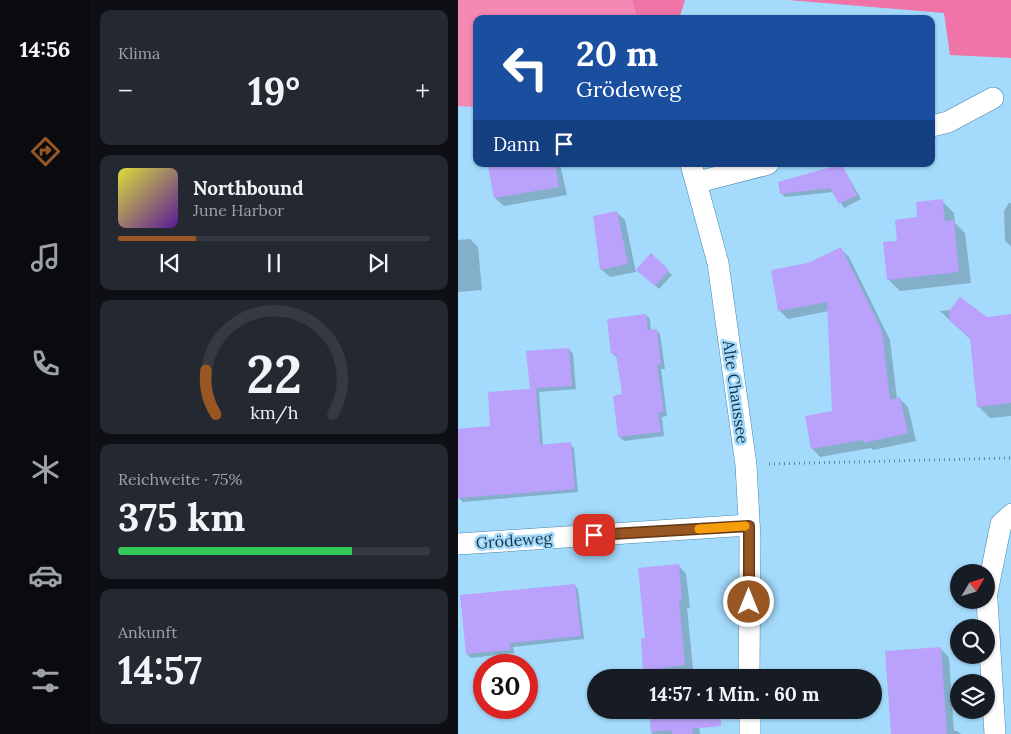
<!DOCTYPE html>
<html lang="de">
<head>
<meta charset="utf-8">
<style>
  body { margin:0; font-family:Lora,serif; background:#242831; color:#f1f3f6; height:100vh; display:flex; flex-direction:column; font-size:19px; white-space:nowrap }
  * { box-sizing:border-box; margin:0 }
  p { font-size:16px; color:#9ea1a6 }
  .icon { flex:none; width:28px; height:28px; fill:none; stroke:currentColor; stroke-width:2; stroke-linecap:round; stroke-linejoin:round }
  .map { position:relative; flex:1; overflow:hidden }
  .side { display:flex; flex-direction:column; gap:10px; padding:10px; background:#0d0f14; width:368px }
  .side>* { flex:none }
  .banner { position:absolute; left:15px; top:15px; width:462px; height:152px; border-radius:10px; box-shadow:0 1px 4px #0004; background:#1a4fa0; color:#fff; overflow:hidden }
  .needle { width:32px; rotate:52deg }
  .fabs { position:absolute; left:492px; top:564px; display:grid; gap:10px }
  .fabs a { display:grid; place-items:center; width:45px; height:45px; border-radius:50%; background:#171b24; box-shadow:0 1px 4px #0004; font-size:25px }
  .speed { position:absolute; left:15px; top:654px; display:flex; gap:10px; font-size:25px; font-weight:700; text-align:center }
  .speed>* { display:grid; place-content:center; width:65px; height:65px; border-radius:50%; background:#171b24; box-shadow:0 1px 4px #0004; line-height:1 }
  .speed .limit { border:8px solid #d22; background:#fff; color:#111 }
  .pin { position:absolute; display:grid; place-items:center; width:42px; height:42px; color:#fff; margin:-21px; border-radius:10px; box-shadow:0 2px 8px #0006 }
  .me { position:absolute; width:55px; margin:-28px; rotate:0deg; stroke-linejoin:round; filter:drop-shadow(0 0 4px #0008) }
  .turn { display:flex; align-items:center; gap:18px; height:105px; padding:0 20px; font-size:22px }
  .turn .icon { width:65px; height:65px; stroke-width:2.5 }
  .turn b { display:block; font-size:35px; line-height:42px }
  .then { display:flex; align-items:center; height:48px; padding:0 20px; background:#0003; gap:10px; font-size:19px }
  .big { font-size:38px; font-weight:700; line-height:1.1 }
  .side .widget { flex:1; display:flex; flex-direction:column; justify-content:center; gap:8px; min-width:0; padding:0 18px; border-radius:10px; background:#242831 }
  .side .dial { align-items:center; gap:0 }
  .dial svg { height:130px; overflow:visible; fill:none; stroke:#363941; stroke-width:7; stroke-linecap:round; text-anchor:middle }
  .dial text { fill:#f1f3f6; stroke:none }
  .song { display:flex; align-items:center; gap:15px }
  .cover { width:60px; height:60px; border-radius:8px; background:linear-gradient(135deg,hsl(60 70% 55%),hsl(270 70% 35%)) }
  .played { height:5px; border-radius:2px; background:linear-gradient(90deg,#975622 25%,#363941 25%) }
  .keys { display:flex; justify-content:space-around; direction:ltr }
  .heat { display:flex; justify-content:space-between; align-items:center; font-size:28px; direction:ltr }
  .charge { height:8px; border-radius:4px; background:linear-gradient(90deg,#34c759 75%,#363941 0) }
  .trip { position:absolute; left:129px; top:669px; width:295px; height:50px; border-radius:25px; background:#171b24; box-shadow:0 1px 4px #0004; font-weight:700; line-height:50px; text-align:center }
  main { display:flex; flex:1; min-height:0 }
  .tabs { display:flex; flex-direction:column; width:90px; justify-content:space-around; align-items:center; background:#090b0e; color:#9ea1a6 }
  .tabs .icon { width:35px; height:35px }
  .tabs .on { color:#975622 }
  .tabs b { font-size:22px; color:#f1f3f6 }
  .map>svg:first-child { display:block }
  .green { fill:#f688b4 }
  .forest { fill:#f074a8 }
  .shadow { fill:#0003 }
  .building { fill:#baa1fb }
  .lines { fill:none; stroke-linecap:round; stroke-linejoin:round }
  .street-casing { stroke:#4287ae; stroke-width:22 }
  .path { stroke:#59839b; stroke-width:3; stroke-dasharray:1 4; stroke-linecap:butt }
  .street { stroke:#fff; stroke-width:21 }
  .route-casing { stroke:#623816; stroke-width:12 }
  .route { stroke:#975622; stroke-width:9 }
  .slow { stroke:#f59e0b; stroke-width:9 }
  .labels { text-anchor:middle; stroke-width:5; stroke-linejoin:round; paint-order:stroke }
  .street-label { font-size:16px; fill:#173445; stroke:#a4dbfc }
</style>
</head>
<body>
<main>
<nav class="tabs">
<b>14:56</b>
<svg class="icon on" aria-label="directions" viewBox="0 0 24 24"><path d="M12 3l9 9-9 9-9-9zM9 14v-3h6M13 9l2 2-2 2"/></svg>
<svg class="icon" aria-label="music" viewBox="0 0 24 24"><path d="M9 18V5l10-2v13"/><circle cx="6" cy="18" r="3"/><circle cx="16" cy="16" r="3"/></svg>
<svg class="icon" aria-label="phone" viewBox="0 0 24 24"><path d="M5 4h4l2 5-3 2q2 4 5 5l2-3 5 2v4C11 20 4 13 5 4z"/></svg>
<svg class="icon" aria-label="climate" viewBox="0 0 24 24"><path d="M12 3v18M4 7l16 10M4 17L20 7"/></svg>
<svg class="icon" aria-label="car" viewBox="0 0 24 24"><path d="M5 17H2v-5l4-1 3-4h7l3 4 3 1v5h-3M9 17h6M6 11h13"/><circle cx="7" cy="17" r="2"/><circle cx="17" cy="17" r="2"/></svg>
<svg class="icon" aria-label="filters" viewBox="0 0 24 24"><path d="M4 7h16M4 17h16"/><circle cx="9" cy="7" r="2"/><circle cx="15" cy="17" r="2"/></svg>
</nav>
<section class="side">
<div class="widget"><p>Klima</p>
<div class="heat"><a>−</a><b class="big">19°</b><a>+</a></div>
</div>
<div class="widget">
<div class="song"><i class="cover"></i><div><b>Northbound</b><p>June Harbor</p></div></div>
<div class="played"></div>
<div class="keys"><svg class="icon" aria-label="previous" viewBox="0 0 24 24"><path d="M18 5L8 12l10 7zM5 5v14"/></svg><svg class="icon" aria-label="pause" viewBox="0 0 24 24"><path d="M8 5v14M16 5v14"/></svg><svg class="icon" aria-label="next" viewBox="0 0 24 24"><path d="M6 5l10 7-10 7zM19 5v14"/></svg></div>
</div>
<div class="widget dial"><svg viewBox="0 0 100 80">
<path d="M14 69A42 42 0 1 1 86 69"/>
<path d="M14 69A42 42 0 0 1 8 42" stroke="#975622"/>
<text x="50" y="56" font-size="32" font-weight="700">22</text>
<text x="50" y="72" font-size="11">km/h</text>
</svg></div>
<div class="widget"><p>Reichweite · 75%</p><b class="big">375 km</b><div class="charge"></div></div>
<div class="widget"><p>Ankunft</p><b class="big">14:57</b></div>
</section>
<div class="map">
<svg width="554" height="734" viewBox="0 0 554 734">
  <rect width="100%" height="100%" fill="#a4dbfc"/>
  <path class="green" d="M 0,0 L 174,0 L 179,19 L 19,19 L 19,107 L 0,106 Z"/>
  <g class="forest">
    <path d="M 174,0 L 227,0 L 221,19 L 179,19 Z"/>
    <path d="M 330,0 L 553,0 L 553,58 L 492,55 L 486,13 Z"/>
  </g>
  <g class="shadow">
    <path d="M 51,164 L 102,164 L 109,195 L 46,206 L 37,198 L 32,167 Z"/>
    <path d="M 384,166 L 403,199 L 386,208 L 376,192 L 327,197 L 323,193 Z"/>
    <path d="M 484,201 L 496,213 L 497,223 L 507,233 L 513,283 L 442,291 L 430,279 L 440,242 L 461,218 Z"/>
    <path d="M 551,203 L 554,203 L 554,247 L 547,241 L 546,211 Z"/>
    <path d="M 158,212 L 167,220 L 178,272 L 152,277 L 143,269 Z"/>
    <path d="M 12,239 L 20,247 L 24,290 L 0,292 L 0,240 Z"/>
    <path d="M 383,249 L 391,257 L 432,340 L 439,399 L 442,399 L 450,407 L 458,441 L 415,450 L 413,448 L 362,457 L 354,448 L 376,412 L 371,311 L 330,319 L 321,310 L 350,264 Z"/>
    <path d="M 193,255 L 214,275 L 201,289 L 184,274 Z"/>
    <path d="M 493,310 L 529,318 L 554,316 L 554,416 L 532,418 L 520,406 L 513,340 L 482,311 Z"/>
    <path d="M 188,315 L 192,319 L 193,331 L 198,330 L 202,334 L 207,369 L 203,369 L 209,416 L 204,417 L 206,436 L 166,441 L 161,437 L 165,395 L 159,358 L 155,354 Z"/>
    <path d="M 111,349 L 115,354 L 118,389 L 81,392 L 85,446 L 112,444 L 116,448 L 120,492 L 5,502 L 1,498 L 0,487 L 0,430 L 34,427 L 73,390 Z"/>
    <path d="M 220,565 L 228,574 L 232,608 L 229,608 L 236,678 L 188,678 L 184,640 L 188,640 Z"/>
    <path d="M 116,585 L 120,589 L 126,639 L 55,647 L 56,653 L 13,658 L 9,654 Z"/>
    <path d="M 482,648 L 491,657 L 496,731 L 499,731 L 503,734 L 453,734 Z"/>
    <path d="M 191,710 L 239,710 L 242,734 L 194,734 Z"/>
  </g>
  <g class="building">
    <path d="M 43,164 L 97,164 L 101,187 L 36,198 L 30,166 Z"/>
    <path d="M 384,164 L 399,195 L 381,204 L 372,188 L 322,194 L 320,182 Z"/>
    <path d="M 485,199 L 487,221 L 496,220 L 501,272 L 429,280 L 425,242 L 439,241 L 437,220 L 459,217 L 458,202 Z"/>
    <path d="M 159,211 L 170,264 L 142,270 L 135,216 Z"/>
    <path d="M 383,247 L 424,331 L 432,400 L 442,397 L 450,433 L 406,443 L 405,440 L 353,449 L 347,416 L 374,411 L 369,302 L 320,311 L 313,270 L 350,263 Z"/>
    <path d="M 193,253 L 211,270 L 197,286 L 178,270 Z"/>
    <path d="M 502,297 L 529,317 L 554,314 L 554,403 L 519,407 L 512,338 L 492,321 L 491,311 Z"/>
    <path d="M 188,314 L 190,330 L 199,329 L 203,365 L 199,365 L 206,412 L 200,413 L 203,432 L 160,437 L 155,396 L 164,394 L 158,354 L 153,354 L 149,319 Z"/>
    <path d="M 111,348 L 114,386 L 78,388 L 82,445 L 113,442 L 117,489 L 0,498 L 0,429 L 32,426 L 30,392 L 72,389 L 68,351 Z"/>
    <path d="M 221,564 L 224,600 L 221,600 L 227,665 L 185,671 L 183,639 L 187,638 L 180,568 Z"/>
    <path d="M 117,584 L 123,636 L 52,643 L 53,650 L 8,654 L 2,595 Z"/>
    <path d="M 483,647 L 489,734 L 433,734 L 427,651 Z"/>
    <path d="M 191,710 L 263,710 L 263,726 L 234,729 L 235,734 L 214,734 L 213,730 L 193,732 Z"/>
  </g>
  <g class="lines">
    <defs>
      <g id="street">
        <path d="M 474,126 L 490,122 L 535,98"/>
        <path d="M 233,164 L 260,263 L 288,465 L 292,539 L 291,678"/>
        <path d="M 240,182 L 310,164"/>
        <path d="M 0,544 L 291,525"/>
        <path d="M 529,593 L 543,524 L 554,514"/>
        <path d="M 529,600 L 537,734"/>
        <path d="M 292,710 L 292,734"/>
      </g>
    </defs>
    <use href="#street" class="street-casing"/>
    <path class="path" d="M 311,464 L 554,458"/>
    <use href="#street" class="street"/>
  </g>
  <g class="lines">
    <defs>
      <path id="route" d="M 136,535 L 291,526 L 291,602"/>
    </defs>
    <use href="#route" class="route-casing"/>
    <use href="#route" class="route"/>
    <path class="slow" d="M 241,529 L 287,526"/>
  </g>
  <g class="labels">
    <g class="street-label">
      <text transform="translate(278 392) rotate(82)" y="6">Alte Chaussee</text>
      <text transform="translate(56 540) rotate(-4)" y="6">Grödeweg</text>
    </g>
  </g>
</svg>
<div class="fabs">
<a><svg class="needle" viewBox="-14 -14 28 28"><path d="M0-13l5 13h-10z" fill="#e53935"/><path d="M0 13l5-13h-10z" fill="#9ea1a6"/></svg></a>
<a><svg class="icon" aria-label="search" viewBox="0 0 24 24"><circle cx="10" cy="10" r="6"/><path d="M15 15l6 6"/></svg></a>
<a><svg class="icon" aria-label="layers" viewBox="0 0 24 24"><path d="M12 4l9 5-9 5-9-5zM3 14l9 5 9-5"/></svg></a>
</div>
<div class="speed"><div class="limit">30</div></div>
<div class="pin" style="left:136px;top:535px;background:#d93025"><svg class="icon" aria-label="arrive" viewBox="0 0 24 24"><path d="M6 21V4h12l-3 4 3 4H6"/></svg></div>
<svg class="me" style="left:291px;top:602px" viewBox="-20 -20 40 40"><circle r="17" fill="#975622" stroke="#fff" stroke-width="3"/><path d="M0-11L8 9 0 5-8 9z" fill="#fff"/></svg>
<div class="trip">14:57 · 1 Min. · 60 m</div>
<div class="banner">
<div class="turn"><svg class="icon" aria-label="left" viewBox="0 0 24 24"><path d="M17 20v-9H6M10 6l-5 5 5 5"/></svg><div><b>20 m</b>Grödeweg</div></div>
<div class="then">Dann<svg class="icon" aria-label="arrive" viewBox="0 0 24 24"><path d="M6 21V4h12l-3 4 3 4H6"/></svg></div>
</div>
</div>
</main>
</body>
</html>
